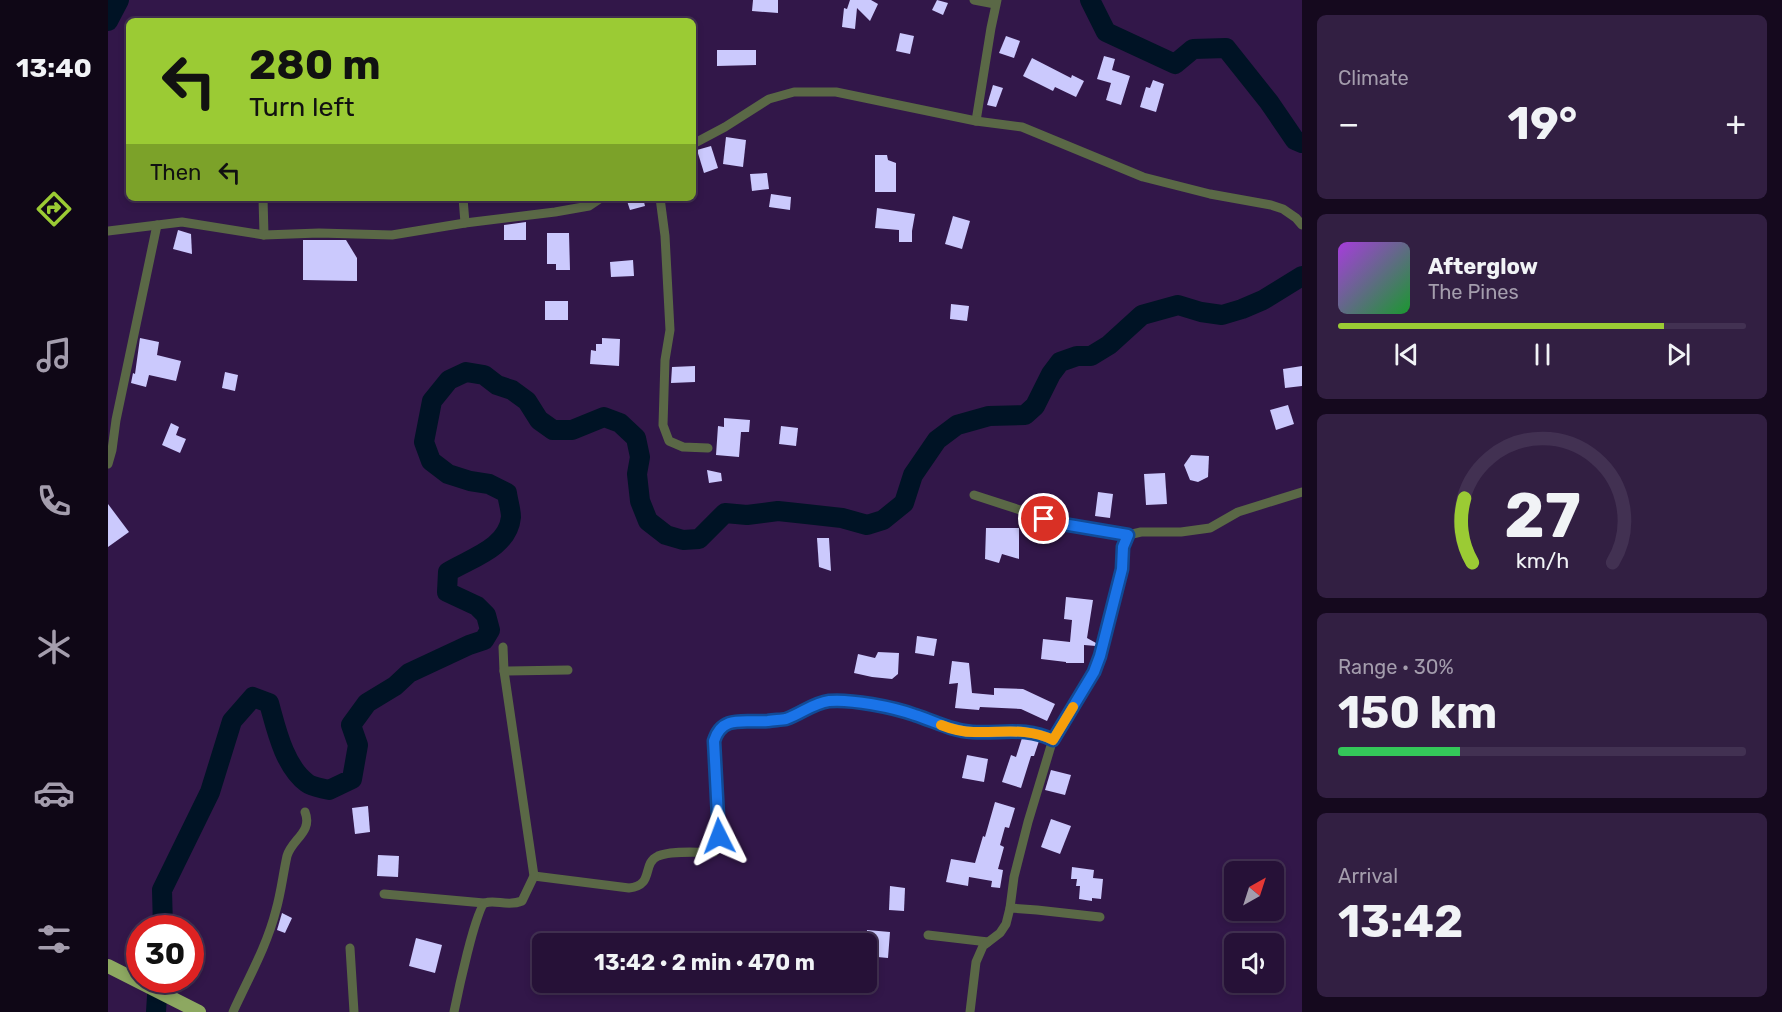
<!DOCTYPE html>
<html lang="en">
<head>
<meta charset="utf-8">
<style>
  body { margin:0; font-family:Rubik,sans-serif; background:#321f42; color:#f1f3f6; height:100vh; display:flex; flex-direction:column; font-size:22px; white-space:nowrap }
  * { box-sizing:border-box; margin:0 }
  p { font-size:20px; color:#a49dad }
  .icon { flex:none; width:33px; height:33px; fill:none; stroke:currentColor; stroke-width:2; stroke-linecap:round; stroke-linejoin:round }
  .map { position:relative; flex:1; overflow:hidden }
  .panel { display:flex; flex-direction:column; gap:15px; padding:15px; background:#15091e; width:480px }
  .panel>* { flex:none }
  .banner { position:absolute; left:18px; top:18px; width:570px; height:183px; border-radius:9px; box-shadow:0 3px 9px #0003,0 0 0 2px #423152; background:#9bcb34; color:#111; overflow:hidden }
  .needle { width:39px; rotate:39deg }
  .buttons { position:absolute; left:1116px; top:861px; display:grid; gap:12px }
  .buttons a { display:grid; place-items:center; width:60px; height:60px; border-radius:9px; background:#261137; box-shadow:0 3px 9px #0003,0 0 0 2px #423152; font-size:30px }
  .speed { position:absolute; left:18px; top:915px; display:flex; gap:12px; font-size:30px; font-weight:700; text-align:center }
  .speed>* { display:grid; place-content:center; width:78px; height:78px; border-radius:50%; background:#261137; box-shadow:0 3px 9px #0003,0 0 0 2px #423152; line-height:1 }
  .speed .limit { border:9px solid #d22; background:#fff; color:#111 }
  .pin { position:absolute; display:grid; place-items:center; width:51px; height:51px; color:#fff; margin:-26px; border:3px solid #fff; border-radius:50%; box-shadow:0 2px 6px #0007 }
  .me { position:absolute; width:66px; margin:-33px; rotate:357deg; stroke-linejoin:round; filter:drop-shadow(0 0 4px #0008) }
  .turn { display:flex; align-items:center; gap:21px; height:126px; padding:0 24px; font-size:27px }
  .turn .icon { width:78px; height:78px; stroke-width:2.5 }
  .turn b { display:block; font-size:42px; line-height:51px }
  .then { display:flex; align-items:center; height:57px; padding:0 24px; background:#0003; gap:12px; font-size:22px }
  .big { font-size:45px; font-weight:700; line-height:1.1 }
  .panel .tile { flex:1; display:flex; flex-direction:column; justify-content:center; gap:9px; min-width:0; padding:0 21px; border-radius:9px; background:#321f42 }
  .panel .dial { align-items:center; gap:0 }
  .dial svg { height:156px; overflow:visible; fill:none; stroke:#423152; stroke-width:7; stroke-linecap:round; text-anchor:middle }
  .dial text { fill:#f1f3f6; stroke:none }
  .song { display:flex; align-items:center; gap:18px }
  .cover { width:72px; height:72px; border-radius:9px; background:linear-gradient(135deg,hsl(280 70% 55%),hsl(130 70% 35%)) }
  .played { height:6px; border-radius:3px; background:linear-gradient(90deg,#9bcb34 80%,#423152 80%) }
  .keys { display:flex; justify-content:space-around; direction:ltr }
  .heat { display:flex; justify-content:space-between; align-items:center; font-size:33px; direction:ltr }
  .charge { height:9px; border-radius:4px; background:linear-gradient(90deg,#34c759 30%,#423152 0) }
  .trip { position:absolute; left:424px; top:933px; width:345px; height:60px; border-radius:9px; background:#261137; box-shadow:0 3px 9px #0003,0 0 0 2px #423152; font-weight:700; line-height:60px; text-align:center }
  main { display:flex; flex:1; min-height:0 }
  .dock { display:flex; flex-direction:column; width:108px; justify-content:space-around; align-items:center; background:#0f0716; color:#a49dad }
  .dock .icon { width:42px; height:42px }
  .dock .current { color:#9bcb34 }
  .dock b { font-size:27px; color:#f1f3f6 }
  .map>svg:first-child { display:block }
  .lines { fill:none; stroke-linecap:round; stroke-linejoin:round }
  .river { stroke:#001325; stroke-width:20 }
  .building { fill:#cbc9fd }
  .street { stroke:#5a6846; stroke-width:9 }
  .primary { stroke:#8da861; stroke-width:14 }
  .route-casing { stroke:#114b97; stroke-width:15 }
  .route { stroke:#1a73e8; stroke-width:10 }
  .slow { stroke:#f59e0b; stroke-width:10 }
</style>
</head>
<body>
<main>
<nav class="dock">
<b>13:40</b>
<svg class="icon current" aria-label="directions" viewBox="0 0 24 24"><path d="M12 3l9 9-9 9-9-9zM9 14v-3h6M13 9l2 2-2 2"/></svg>
<svg class="icon" aria-label="music" viewBox="0 0 24 24"><path d="M9 18V5l10-2v13"/><circle cx="6" cy="18" r="3"/><circle cx="16" cy="16" r="3"/></svg>
<svg class="icon" aria-label="phone" viewBox="0 0 24 24"><path d="M5 4h4l2 5-3 2q2 4 5 5l2-3 5 2v4C11 20 4 13 5 4z"/></svg>
<svg class="icon" aria-label="climate" viewBox="0 0 24 24"><path d="M12 3v18M4 7l16 10M4 17L20 7"/></svg>
<svg class="icon" aria-label="car" viewBox="0 0 24 24"><path d="M5 17H2v-5l4-1 3-4h7l3 4 3 1v5h-3M9 17h6M6 11h13"/><circle cx="7" cy="17" r="2"/><circle cx="17" cy="17" r="2"/></svg>
<svg class="icon" aria-label="filters" viewBox="0 0 24 24"><path d="M4 7h16M4 17h16"/><circle cx="9" cy="7" r="2"/><circle cx="15" cy="17" r="2"/></svg>
</nav>
<div class="map">
<svg width="1194" height="1012" viewBox="0 0 1194 1012">
  <rect width="100%" height="100%" fill="#321749"/>
  <g class="lines">
    <g class="river">
      <path d="M 982,0 L 998,32 L 1067,64 L 1085,49 L 1118,48 L 1161,102 L 1187,140 L 1194,143"/>
      <path d="M 0,21 L 11,0"/>
      <path d="M 55,928 L 54,890 L 102,792 L 124,721 L 145,697 L 161,703 C 168,728 176,766 199,783 C 204,787 214,788 221,790 L 244,779 L 250,745 L 243,725 L 259,703 L 287,686 L 301,673 L 361,645 L 376,640 L 382,630 L 378,615 L 369,606 L 339,592 L 340,572 C 363,558 400,548 403,517 C 403,510 400,501 399,493 L 381,484 L 362,481 L 340,474 L 323,461 L 316,442 L 324,401 L 341,380 L 358,372 L 376,375 L 389,385 L 404,390 L 419,401 L 431,420 L 445,430 L 464,430 L 496,417 L 512,423 L 528,438 L 532,457 L 529,474 L 532,501 L 540,521 L 558,535 L 575,540 L 591,539 L 617,513 L 639,515 L 670,511 L 698,514 L 734,518 L 759,525 L 775,520 L 796,503 L 805,475 L 829,440 L 849,425 L 881,416 L 917,415 L 927,406 L 943,374 L 952,362 L 969,356 L 983,356 L 1001,345 L 1034,315 L 1070,305 L 1093,312 L 1114,315 L 1134,309 L 1155,300 L 1194,276"/>
      <path d="M 48,1012 L 50,980"/>
    </g>
  </g>
  <g class="building">
    <path d="M 645,0 L 670,0 L 670,13 L 644,11 Z"/>
    <path d="M 742,0 L 763,0 L 770,4 L 762,21 L 749,8 L 747,29 L 734,27 L 736,8 L 739,9 Z"/>
    <path d="M 829,0 L 840,3 L 835,15 L 824,10 Z"/>
    <path d="M 792,33 L 806,36 L 802,54 L 788,51 Z"/>
    <path d="M 898,36 L 912,41 L 906,58 L 891,53 Z"/>
    <path d="M 609,50 L 648,50 L 648,65 L 609,66 Z"/>
    <path d="M 996,56 L 1007,59 L 1004,70 L 1022,76 L 1013,105 L 998,100 L 1003,83 L 989,79 Z"/>
    <path d="M 924,58 L 963,78 L 964,75 L 976,81 L 968,97 L 947,87 L 945,91 L 915,76 Z"/>
    <path d="M 1045,80 L 1056,84 L 1048,112 L 1032,107 L 1038,87 L 1042,88 Z"/>
    <path d="M 885,85 L 895,88 L 888,107 L 879,105 Z"/>
    <path d="M 618,137 L 638,140 L 635,167 L 615,164 Z"/>
    <path d="M 603,146 L 610,168 L 596,173 L 589,150 Z"/>
    <path d="M 767,155 L 779,155 L 780,160 L 788,163 L 788,192 L 767,192 Z"/>
    <path d="M 659,173 L 661,189 L 644,191 L 642,174 Z"/>
    <path d="M 663,194 L 683,197 L 682,210 L 661,207 Z"/>
    <path d="M 518,198 L 535,198 L 537,206 L 522,210 Z"/>
    <path d="M 769,208 L 807,214 L 804,231 L 804,242 L 791,242 L 791,230 L 767,228 Z"/>
    <path d="M 845,216 L 862,221 L 854,249 L 837,244 Z"/>
    <path d="M 418,222 L 418,240 L 396,240 L 396,225 Z"/>
    <path d="M 70,230 L 83,234 L 84,254 L 65,249 Z"/>
    <path d="M 439,233 L 461,233 L 462,270 L 448,270 L 448,264 L 439,264 Z"/>
    <path d="M 195,240 L 238,240 L 249,258 L 249,281 L 195,280 Z"/>
    <path d="M 525,260 L 526,276 L 503,277 L 502,262 Z"/>
    <rect x="437" y="301" width="23" height="19"/>
    <path d="M 843,304 L 861,306 L 859,321 L 842,319 Z"/>
    <path d="M 32,338 L 51,342 L 49,355 L 73,361 L 68,381 L 41,375 L 38,387 L 23,383 L 25,373 L 27,374 Z"/>
    <path d="M 494,338 L 512,339 L 511,366 L 482,364 L 483,350 L 488,351 L 488,344 L 494,344 Z"/>
    <path d="M 587,366 L 587,382 L 563,383 L 564,367 Z"/>
    <path d="M 1194,366 L 1194,386 L 1177,388 L 1175,369 Z"/>
    <path d="M 117,372 L 130,375 L 127,391 L 114,388 Z"/>
    <path d="M 1180,405 L 1186,424 L 1168,430 L 1162,410 Z"/>
    <path d="M 616,418 L 642,420 L 641,432 L 633,432 L 631,457 L 608,455 L 610,426 L 616,427 Z"/>
    <path d="M 63,423 L 71,427 L 68,435 L 78,439 L 72,453 L 54,445 Z"/>
    <path d="M 673,426 L 690,428 L 688,446 L 671,444 Z"/>
    <path d="M 1083,455 L 1101,456 L 1100,477 L 1090,482 L 1082,480 L 1076,465 Z"/>
    <path d="M 599,470 L 613,473 L 614,481 L 601,483 Z"/>
    <path d="M 1057,473 L 1059,504 L 1038,505 L 1036,474 Z"/>
    <path d="M 990,492 L 1005,494 L 1002,518 L 987,516 Z"/>
    <path d="M 0,504 L 21,532 L 0,547 Z"/>
    <path d="M 878,528 L 911,528 L 911,559 L 894,554 L 891,563 L 877,559 Z"/>
    <path d="M 709,538 L 721,538 L 723,571 L 711,567 Z"/>
    <path d="M 958,597 L 985,600 L 979,638 L 988,643 L 988,646 L 976,645 L 976,663 L 958,663 L 958,662 L 933,659 L 935,639 L 962,642 L 964,620 L 956,619 Z"/>
    <path d="M 809,636 L 829,639 L 826,656 L 807,653 Z"/>
    <path d="M 770,652 L 791,653 L 790,674 L 784,679 L 764,677 L 746,673 L 750,654 L 767,658 Z"/>
    <path d="M 844,661 L 861,663 L 864,693 L 886,695 L 886,688 L 915,689 L 947,704 L 939,721 L 913,709 L 872,707 L 871,710 L 847,708 L 850,683 L 841,684 Z"/>
    <path d="M 914,738 L 931,741 L 926,756 L 923,756 L 913,788 L 894,782 L 903,755 L 908,757 Z"/>
    <path d="M 859,755 L 880,759 L 876,782 L 854,778 Z"/>
    <path d="M 943,770 L 963,775 L 957,795 L 937,790 Z"/>
    <path d="M 887,802 L 907,808 L 901,828 L 897,827 L 892,845 L 896,847 L 890,869 L 895,870 L 892,888 L 883,887 L 884,881 L 861,877 L 860,886 L 838,882 L 843,859 L 867,863 L 875,836 L 877,837 Z"/>
    <path d="M 260,806 L 262,832 L 247,834 L 244,808 Z"/>
    <path d="M 943,819 L 963,826 L 952,854 L 933,847 Z"/>
    <path d="M 270,855 L 291,856 L 290,877 L 269,876 Z"/>
    <path d="M 964,867 L 986,870 L 985,878 L 995,879 L 993,899 L 984,898 L 984,901 L 971,899 L 972,886 L 968,886 L 969,879 L 963,879 Z"/>
    <path d="M 782,886 L 797,888 L 796,911 L 781,910 Z"/>
    <path d="M 174,913 L 184,918 L 177,933 L 169,930 Z"/>
    <path d="M 759,930 L 782,932 L 780,958 L 759,956 L 759,944 L 758,944 Z"/>
    <path d="M 308,938 L 334,945 L 327,973 L 301,966 Z"/>
  </g>
  <g class="lines">
    <g class="street">
      <path d="M 866,0 L 887,4"/>
      <path d="M 868,121 L 883,28 L 889,0"/>
      <path d="M 585,144 L 617,127 L 661,99 L 686,92 L 728,92 L 868,121 L 914,127 L 1035,177 L 1102,194 L 1163,205 L 1175,209 L 1188,218 L 1194,225"/>
      <path d="M 155,198 L 156,235"/>
      <path d="M 355,198 L 357,223"/>
      <path d="M 552,198 L 557,236 L 562,330 L 557,360 L 555,425 L 561,441 L 575,447 L 600,448"/>
      <path d="M 0,231 L 74,222 L 156,235 L 211,233 L 284,235 L 357,223 L 447,212 L 481,206 L 493,198"/>
      <path d="M 0,464 L 4,450 L 8,420 L 49,225"/>
      <path d="M 866,495 L 955,524 L 1020,535"/>
      <path d="M 396,671 L 460,670"/>
      <path d="M 426,876 L 521,888 C 547,885 533,864 550,856 C 564,850 590,853 606,852 L 610,847 L 611,836 L 606,741 C 614,714 637,724 660,721 C 666,720 672,720 678,719 C 693,715 705,703 721,701 C 743,699 786,707 807,715 C 825,722 844,731 864,732 C 893,734 917,726 945,739"/>
      <path d="M 276,894 L 376,903"/>
      <path d="M 902,908 L 929,910 L 992,917"/>
      <path d="M 820,935 L 880,942"/>
      <path d="M 242,948 L 246,1012"/>
      <path d="M 125,1012 C 140,979 159,946 168,910 C 173,893 175,874 179,856 C 184,839 205,832 197,812"/>
      <path d="M 346,1012 C 349,997 368,907 377,903 C 387,899 400,907 414,901 L 426,876 L 396,671 L 395,647"/>
      <path d="M 862,1012 L 868,962 L 875,946 L 892,933 L 898,924 L 902,908 L 906,877 L 920,822 L 945,739 L 985,672 L 992,656 L 1014,569 L 1015,547 L 1020,535 L 1033,532 L 1073,532 L 1102,528 L 1130,512 L 1194,492"/>
    </g>
    <path class="primary" d="M 0,966 L 91,1012"/>
  </g>
  <g class="lines">
    <defs>
      <path id="route" d="M 611,836 L 606,741 C 614,714 637,723 660,721 C 666,720 673,720 678,719 C 693,714 705,703 721,701 C 743,699 785,707 807,715 C 826,721 844,731 864,732 C 893,734 917,726 945,740 L 986,672 L 992,656 L 1014,569 L 1015,547 L 1020,535 L 955,524 L 936,519"/>
    </defs>
    <use href="#route" class="route-casing"/>
    <use href="#route" class="route"/>
    <path class="slow" d="M 833,725 C 843,729 855,732 866,732 C 895,733 918,727 945,740 L 965,707"/>
  </g>
</svg>
<div class="buttons">
<a><svg class="needle" viewBox="-14 -14 28 28"><path d="M0-13l5 13h-10z" fill="#e53935"/><path d="M0 13l5-13h-10z" fill="#a49dad"/></svg></a>
<a><svg class="icon" aria-label="sound" viewBox="0 0 24 24"><path d="M4 9h4l5-4v14l-5-4H4zM17 9q2 3 0 6"/></svg></a>
</div>
<div class="speed"><div class="limit">30</div></div>
<div class="pin" style="left:936px;top:519px;background:#d93025"><svg class="icon" aria-label="arrive" viewBox="0 0 24 24"><path d="M6 21V4h12l-3 4 3 4H6"/></svg></div>
<svg class="me" style="left:611px;top:836px" viewBox="-20 -20 40 40"><path d="M0-17L14 15 0 8-14 15z" fill="#1a73e8" stroke="#fff" stroke-width="4"/></svg>
<div class="trip">13:42 · 2 min · 470 m</div>
<div class="banner">
<div class="turn"><svg class="icon" aria-label="left" viewBox="0 0 24 24"><path d="M17 20v-9H6M10 6l-5 5 5 5"/></svg><div><b>280 m</b>Turn left</div></div>
<div class="then">Then<svg class="icon" aria-label="left" viewBox="0 0 24 24"><path d="M17 20v-9H6M10 6l-5 5 5 5"/></svg></div>
</div>
</div>
<section class="panel">
<div class="tile"><p>Climate</p>
<div class="heat"><a>−</a><b class="big">19°</b><a>+</a></div>
</div>
<div class="tile">
<div class="song"><i class="cover"></i><div><b>Afterglow</b><p>The Pines</p></div></div>
<div class="played"></div>
<div class="keys"><svg class="icon" aria-label="previous" viewBox="0 0 24 24"><path d="M18 5L8 12l10 7zM5 5v14"/></svg><svg class="icon" aria-label="pause" viewBox="0 0 24 24"><path d="M8 5v14M16 5v14"/></svg><svg class="icon" aria-label="next" viewBox="0 0 24 24"><path d="M6 5l10 7-10 7zM19 5v14"/></svg></div>
</div>
<div class="tile dial"><svg viewBox="0 0 100 80">
<path d="M14 69A42 42 0 1 1 86 69"/>
<path d="M14 69A42 42 0 0 1 10 36" stroke="#9bcb34"/>
<text x="50" y="56" font-size="32" font-weight="700">27</text>
<text x="50" y="72" font-size="11">km/h</text>
</svg></div>
<div class="tile"><p>Range · 30%</p><b class="big">150 km</b><div class="charge"></div></div>
<div class="tile"><p>Arrival</p><b class="big">13:42</b></div>
</section>
</main>
</body>
</html>
